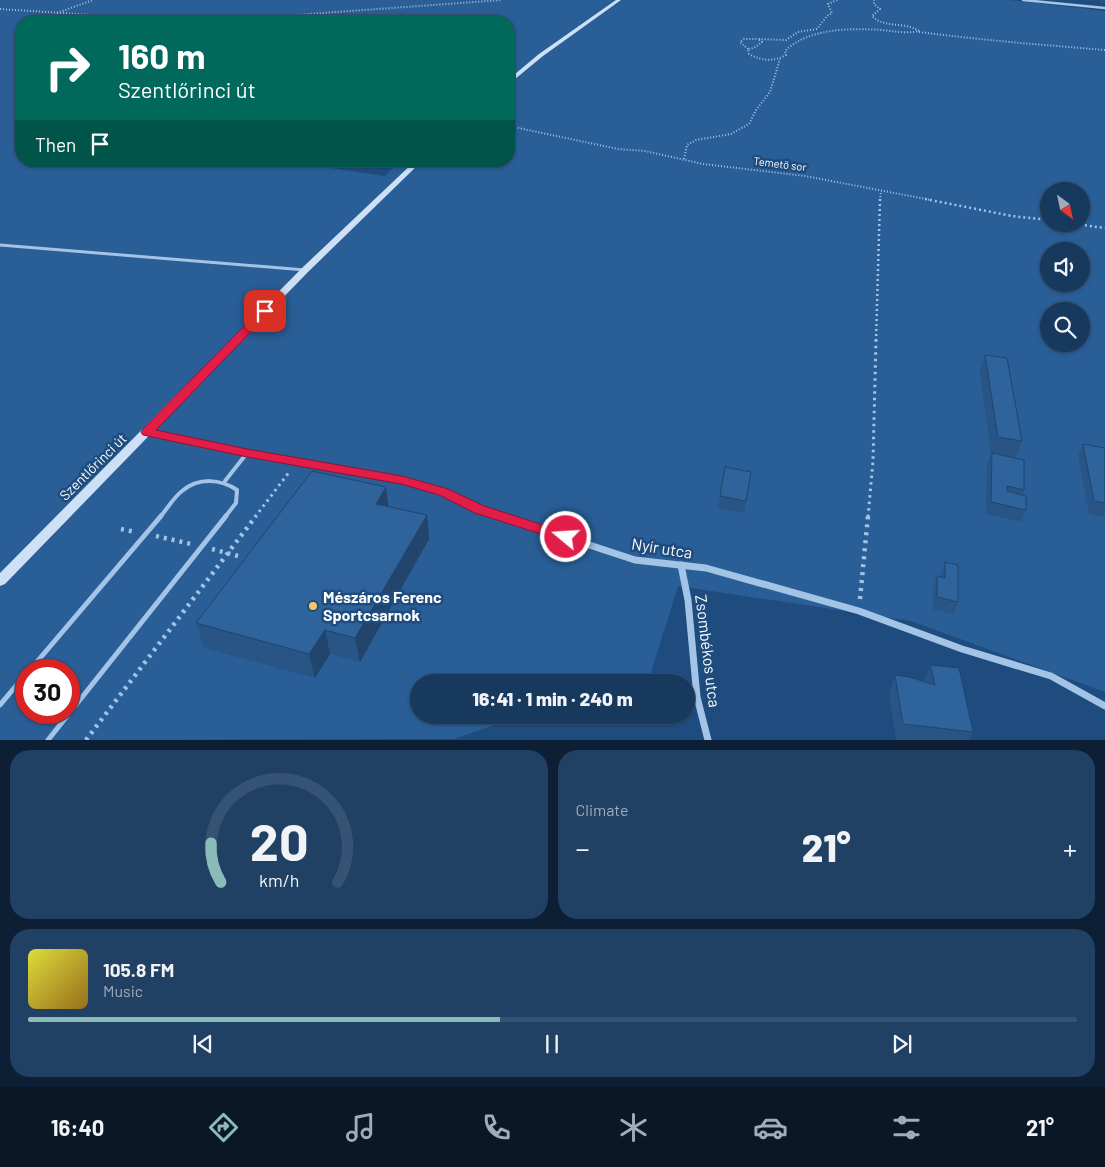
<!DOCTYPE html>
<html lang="en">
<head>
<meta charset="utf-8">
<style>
  body { margin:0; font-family:Barlow,sans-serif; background:#204064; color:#f1f3f6; height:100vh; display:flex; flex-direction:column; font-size:19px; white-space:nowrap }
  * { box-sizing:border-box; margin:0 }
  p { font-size:16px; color:#9eacbc }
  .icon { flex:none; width:28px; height:28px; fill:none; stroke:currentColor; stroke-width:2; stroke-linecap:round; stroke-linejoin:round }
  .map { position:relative; height:740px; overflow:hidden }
  .sheet { display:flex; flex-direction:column; gap:10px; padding:10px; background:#0d1f34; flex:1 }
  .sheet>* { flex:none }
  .top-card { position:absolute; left:15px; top:15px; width:500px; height:152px; border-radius:20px; box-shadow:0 1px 4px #0004,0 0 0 1px #365373; background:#00695c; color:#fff; overflow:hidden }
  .needle { width:32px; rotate:147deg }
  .tools { position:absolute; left:1040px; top:182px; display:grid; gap:10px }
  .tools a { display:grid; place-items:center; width:50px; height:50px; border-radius:50%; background:#17395e; box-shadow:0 1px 4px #0004,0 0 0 1px #365373; font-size:25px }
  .speed { position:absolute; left:15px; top:659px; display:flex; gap:10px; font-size:25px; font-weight:700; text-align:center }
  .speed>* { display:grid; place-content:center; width:65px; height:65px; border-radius:50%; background:#17395e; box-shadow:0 1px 4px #0004,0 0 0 1px #365373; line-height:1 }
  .speed .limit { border:8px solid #d22; background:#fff; color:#111 }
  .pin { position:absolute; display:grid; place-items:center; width:42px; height:42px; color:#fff; margin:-21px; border-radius:10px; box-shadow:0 2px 8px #0006 }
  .me { position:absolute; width:55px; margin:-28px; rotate:288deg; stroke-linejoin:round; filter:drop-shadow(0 0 4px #0008) }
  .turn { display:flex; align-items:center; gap:18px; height:105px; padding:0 20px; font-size:22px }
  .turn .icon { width:65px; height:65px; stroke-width:2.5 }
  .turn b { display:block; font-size:35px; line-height:42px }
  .then { display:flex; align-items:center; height:48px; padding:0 20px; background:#0003; gap:10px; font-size:19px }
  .big { font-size:38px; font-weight:800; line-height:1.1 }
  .sheet .widget { flex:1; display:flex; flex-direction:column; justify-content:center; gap:8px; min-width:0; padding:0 18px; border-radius:20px; background:#204064 }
  .sheet .dial { align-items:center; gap:0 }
  .dial svg { height:130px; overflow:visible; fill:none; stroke:#365373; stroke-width:7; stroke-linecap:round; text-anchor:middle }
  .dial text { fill:#f1f3f6; stroke:none }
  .song { display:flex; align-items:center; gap:15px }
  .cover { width:60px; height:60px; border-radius:8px; background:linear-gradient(135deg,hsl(60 70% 55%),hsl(40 70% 35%)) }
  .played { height:5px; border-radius:2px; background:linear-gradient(90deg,#8bbbb9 45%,#365373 45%) }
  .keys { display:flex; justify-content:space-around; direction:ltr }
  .heat { display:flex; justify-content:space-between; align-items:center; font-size:28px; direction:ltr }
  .sheet .tiles { flex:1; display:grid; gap:10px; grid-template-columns:1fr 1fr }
  .widget:last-child { grid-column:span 2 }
  .trip { position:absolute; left:410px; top:674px; width:285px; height:50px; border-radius:25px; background:#17395e; box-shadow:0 1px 4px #0004,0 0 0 1px #365373; font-weight:800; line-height:50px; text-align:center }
  .dock { display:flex; height:80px; justify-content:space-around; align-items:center; background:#091726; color:#9eacbc }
  .dock .icon { width:35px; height:35px }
  .dock .selected { color:#8bbbb9 }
  .dock b { font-size:22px; color:#f1f3f6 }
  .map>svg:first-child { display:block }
  .green { fill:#295e96; fill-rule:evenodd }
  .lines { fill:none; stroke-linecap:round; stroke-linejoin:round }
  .path-far3 { stroke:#a3c4e7; stroke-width:2; stroke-dasharray:1 2; stroke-linecap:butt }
  .path-far2 { stroke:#a3c4e7; stroke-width:2.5; stroke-dasharray:2 3; stroke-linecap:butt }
  .path-far1 { stroke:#a3c4e7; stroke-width:3; stroke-dasharray:2.5 4; stroke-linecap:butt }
  .path { stroke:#a3c4e7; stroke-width:4.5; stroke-dasharray:3 5; stroke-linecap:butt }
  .lane-far2 { stroke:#a3c4e7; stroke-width:3 }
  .lane-far1 { stroke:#a3c4e7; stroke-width:4 }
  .lane { stroke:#a3c4e7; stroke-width:5 }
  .street-far2 { stroke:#a3c4e7; stroke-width:2.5 }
  .street-far1 { stroke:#a3c4e7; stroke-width:5.5 }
  .street { stroke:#a3c4e7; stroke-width:7 }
  .secondary { fill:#cde0f6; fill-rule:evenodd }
  .wall { fill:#285586 }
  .shaded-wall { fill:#21456d }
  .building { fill:#2f639c; stroke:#21456d }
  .route { fill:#e11d48; stroke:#92132f }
  .poi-dot { fill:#f5c663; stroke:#1f4c7e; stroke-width:2 }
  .labels { text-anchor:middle; stroke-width:5; stroke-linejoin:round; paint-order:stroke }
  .far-street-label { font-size:11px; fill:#fff; stroke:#1f4c7e }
  .street-label { font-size:14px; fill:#fff; stroke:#1f4c7e }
  .near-street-label { font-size:16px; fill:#fff; stroke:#1f4c7e }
  .near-poi-label { font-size:16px; font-weight:bold; fill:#fff; stroke:#1f4c7e; text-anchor:start }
</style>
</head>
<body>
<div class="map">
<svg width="1105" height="740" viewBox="0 0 1105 740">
  <rect width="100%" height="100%" fill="#1f4c7e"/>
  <path class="green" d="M 0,0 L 1009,0 L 1105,11 L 1105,692 L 911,621 L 678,586 L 648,682 L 419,682 L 419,715 L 537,715 L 498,724 L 453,739 L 0,740 ZM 21,21 L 509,21 L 509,161 L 400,161 L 385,176 L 283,161 L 21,161 ZM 1049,191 L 1081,191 L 1081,224 L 1049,224 ZM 1049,251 L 1081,251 L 1081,284 L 1049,284 ZM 1049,311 L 1081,311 L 1081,344 L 1049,344 ZM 26,670 L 69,670 L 69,712 L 26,712 Z"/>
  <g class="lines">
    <g class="path-far3">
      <path d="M 837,0 L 828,4 L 832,13 L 827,16 L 817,29 L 798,32 L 786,40 L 758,39 L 762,42 L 754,48 L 748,49 L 749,54 C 762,61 773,62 786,55 L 785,51 C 808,28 851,28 881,30 C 894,31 906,34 919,31 C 904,21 885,29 872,16 L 880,9 L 874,4 L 874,0"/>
      <path d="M 0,9 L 187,21"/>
      <path d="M 57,13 L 93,0"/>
      <path d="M 212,21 L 502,0"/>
      <path d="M 919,32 C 981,40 1043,45 1105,50"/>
      <path d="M 748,49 L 740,42 L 744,39 L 758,39"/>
      <path d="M 509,126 L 618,149 L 645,151 L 703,164 L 805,176 L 931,200"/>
      <path d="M 684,159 L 687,145 L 696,140 L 731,134 L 749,124 L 756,110 L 770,92 L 780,59"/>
      <path d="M 880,200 L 881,191"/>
    </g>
    <g class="path-far2">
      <path d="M 925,199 L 1012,216 L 1049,220"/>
      <path d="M 1075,224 L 1105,228"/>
      <path d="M 876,341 L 880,199"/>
    </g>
    <g class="path-far1">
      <path d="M 255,517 L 290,471"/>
      <path d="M 868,517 L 873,461 L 876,339"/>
    </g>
    <g class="path">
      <path d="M 121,529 L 135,532"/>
      <path d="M 156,536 L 191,544"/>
      <path d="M 212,549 L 238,556"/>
      <path d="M 860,599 L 868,516"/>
      <path d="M 86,740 L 256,516"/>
    </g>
    <path class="lane-far2" d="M 0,245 L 305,270"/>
    <g class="lane-far1">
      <path d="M 225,481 L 247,453"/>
      <path d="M 160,517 C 167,509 174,497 182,491 C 199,477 221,479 237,490 L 236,503 L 225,517"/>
    </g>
    <g class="lane">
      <path d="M 30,670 L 161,516"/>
      <path d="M 0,705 L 26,674"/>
      <path d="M 48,740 L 226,516"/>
    </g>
    <path class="street-far2" d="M 1023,0 L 1105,8"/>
    <path class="street-far1" d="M 147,432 L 247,453 L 401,480 L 444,492 L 479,509 L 505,517"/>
    <g class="street">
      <path d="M 501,516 L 635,560 L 706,568 L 859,611 L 962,649 L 1051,676 L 1105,706"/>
      <path d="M 681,565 L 688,600 L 697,697 L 708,740"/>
    </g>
    <g class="secondary">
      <path d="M 616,0 L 621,0 L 543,56 L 509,84 L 509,79 L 539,54 Z"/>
      <path d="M 415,161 L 422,161 L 308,272 L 5,584 L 0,586 L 0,573 L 302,268 Z"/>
    </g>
  </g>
  <g class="wall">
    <path d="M 1081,0 L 1095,0 L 1095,1 Z"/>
    <rect x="1100" y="0" width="5" height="3"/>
    <path d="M 985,355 L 1022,441 L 1016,458 L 1024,490 L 1022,495 L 1026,510 L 1021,522 L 986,514 L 987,465 L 991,453 L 980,372 Z"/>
    <path d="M 1083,444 L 1105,448 L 1105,517 L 1089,514 L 1078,456 Z"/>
    <path d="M 751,472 L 744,513 L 718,508 L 720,496 Z"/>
    <path d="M 389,507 L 427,515 L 429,539 L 360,662 L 330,654 L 315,678 L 204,648 L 196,623 Z"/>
    <path d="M 945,562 L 958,602 L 954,614 L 933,609 L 933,589 L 937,576 L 941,577 L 941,574 Z"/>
    <path d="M 930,665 L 973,732 L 970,740 L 896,740 L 889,694 L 895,675 L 924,682 Z"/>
  </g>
  <g class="shaded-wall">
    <path d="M 386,487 L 389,511 L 376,504 Z"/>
    <path d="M 427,515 L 429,539 L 360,662 L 355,638 Z"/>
    <path d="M 325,630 L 330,654 L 315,678 L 309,654 Z"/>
  </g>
  <g class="building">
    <path d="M 985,355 L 1007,358 L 1022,441 L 998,437 Z"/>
    <path d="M 1083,444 L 1105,448 L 1105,503 L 1094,501 Z"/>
    <path d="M 992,453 L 1024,460 L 1024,490 L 1007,486 L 1007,491 L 1026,496 L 1026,510 L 991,502 Z"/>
    <path d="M 725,467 L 751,472 L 746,501 L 720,496 Z"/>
    <path d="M 312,471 L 386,487 L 376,504 L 427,515 L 355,638 L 325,630 L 309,654 L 196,623 Z"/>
    <path d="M 945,562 L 958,565 L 958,602 L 937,597 L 937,576 L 945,578 Z"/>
    <path d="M 930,665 L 959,668 L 973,732 L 903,724 L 895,675 L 909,677 L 935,685 Z"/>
  </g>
  <path class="route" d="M 265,307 L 270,311 L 269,313 L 156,430 L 247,449 L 402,476 L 448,489 L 484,506 L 571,534 L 573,537 L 571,541 L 566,542 L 475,513 L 439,495 L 401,484 L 247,457 L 143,435 L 141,432 L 143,429 L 262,308 Z"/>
  <circle class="poi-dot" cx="313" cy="606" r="5"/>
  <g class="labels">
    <g class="far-street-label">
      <text transform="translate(780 164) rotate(7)" y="4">Temető sor</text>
    </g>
    <g class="street-label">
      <text transform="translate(93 467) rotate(-45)" y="5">Szentlőrinci út</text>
    </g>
    <g class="near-street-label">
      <text transform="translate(662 548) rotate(9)" y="6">Nyír utca</text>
      <text transform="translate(708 651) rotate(83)" y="6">Zsombékos utca</text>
    </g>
    <g class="near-poi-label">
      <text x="323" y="603">Mészáros Ferenc<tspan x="323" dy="18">Sportcsarnok</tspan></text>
    </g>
  </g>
</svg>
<div class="tools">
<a><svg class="needle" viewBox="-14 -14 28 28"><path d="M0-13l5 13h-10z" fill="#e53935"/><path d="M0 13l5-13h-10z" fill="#9eacbc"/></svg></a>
<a><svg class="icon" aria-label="sound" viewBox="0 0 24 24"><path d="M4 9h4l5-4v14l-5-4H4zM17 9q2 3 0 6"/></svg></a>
<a><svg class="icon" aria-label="search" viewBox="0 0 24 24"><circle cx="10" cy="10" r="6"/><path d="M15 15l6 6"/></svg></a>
</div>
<div class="speed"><div class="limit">30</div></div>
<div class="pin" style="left:265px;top:311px;background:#d93025"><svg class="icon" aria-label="arrive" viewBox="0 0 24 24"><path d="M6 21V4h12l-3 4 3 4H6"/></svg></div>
<svg class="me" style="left:566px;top:537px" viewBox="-20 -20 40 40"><circle r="17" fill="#e11d48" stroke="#fff" stroke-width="3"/><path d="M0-11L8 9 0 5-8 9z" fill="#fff"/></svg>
<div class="trip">16:41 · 1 min · 240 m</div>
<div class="top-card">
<div class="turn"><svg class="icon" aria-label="right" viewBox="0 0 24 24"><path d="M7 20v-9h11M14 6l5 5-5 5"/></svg><div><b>160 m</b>Szentlőrinci út</div></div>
<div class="then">Then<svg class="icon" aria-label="arrive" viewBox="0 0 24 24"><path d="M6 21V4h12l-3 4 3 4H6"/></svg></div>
</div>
</div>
<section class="sheet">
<div class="tiles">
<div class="widget dial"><svg viewBox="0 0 100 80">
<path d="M14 69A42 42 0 1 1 86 69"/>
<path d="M14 69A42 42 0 0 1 8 45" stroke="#8bbbb9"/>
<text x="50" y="56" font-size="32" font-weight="700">20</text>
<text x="50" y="72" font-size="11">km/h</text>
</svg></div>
<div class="widget"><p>Climate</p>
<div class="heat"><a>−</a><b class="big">21°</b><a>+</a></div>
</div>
<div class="widget">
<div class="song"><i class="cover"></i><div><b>105.8 FM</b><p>Music</p></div></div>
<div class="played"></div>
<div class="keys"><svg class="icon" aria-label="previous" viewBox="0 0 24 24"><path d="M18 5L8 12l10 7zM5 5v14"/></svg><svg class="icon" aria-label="pause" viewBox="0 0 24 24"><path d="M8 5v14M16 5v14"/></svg><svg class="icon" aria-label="next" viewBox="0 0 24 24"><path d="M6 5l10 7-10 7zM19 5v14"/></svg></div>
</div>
</div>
</section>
<nav class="dock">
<b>16:40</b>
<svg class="icon selected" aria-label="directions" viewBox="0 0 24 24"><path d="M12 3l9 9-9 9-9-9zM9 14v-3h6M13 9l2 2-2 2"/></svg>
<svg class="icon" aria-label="music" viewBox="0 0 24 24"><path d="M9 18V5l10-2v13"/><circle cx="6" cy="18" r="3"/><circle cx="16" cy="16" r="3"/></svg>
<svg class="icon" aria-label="phone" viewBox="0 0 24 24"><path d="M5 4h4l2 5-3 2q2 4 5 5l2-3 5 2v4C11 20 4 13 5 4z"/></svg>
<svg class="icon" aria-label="climate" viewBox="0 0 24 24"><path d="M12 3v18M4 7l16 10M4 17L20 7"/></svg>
<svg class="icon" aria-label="car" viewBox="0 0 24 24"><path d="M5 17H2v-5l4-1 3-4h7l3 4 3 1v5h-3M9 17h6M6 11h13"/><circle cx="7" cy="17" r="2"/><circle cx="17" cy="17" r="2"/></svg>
<svg class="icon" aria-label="filters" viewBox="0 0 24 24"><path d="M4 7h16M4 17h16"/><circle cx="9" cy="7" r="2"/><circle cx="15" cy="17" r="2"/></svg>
<b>21°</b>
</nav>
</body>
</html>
